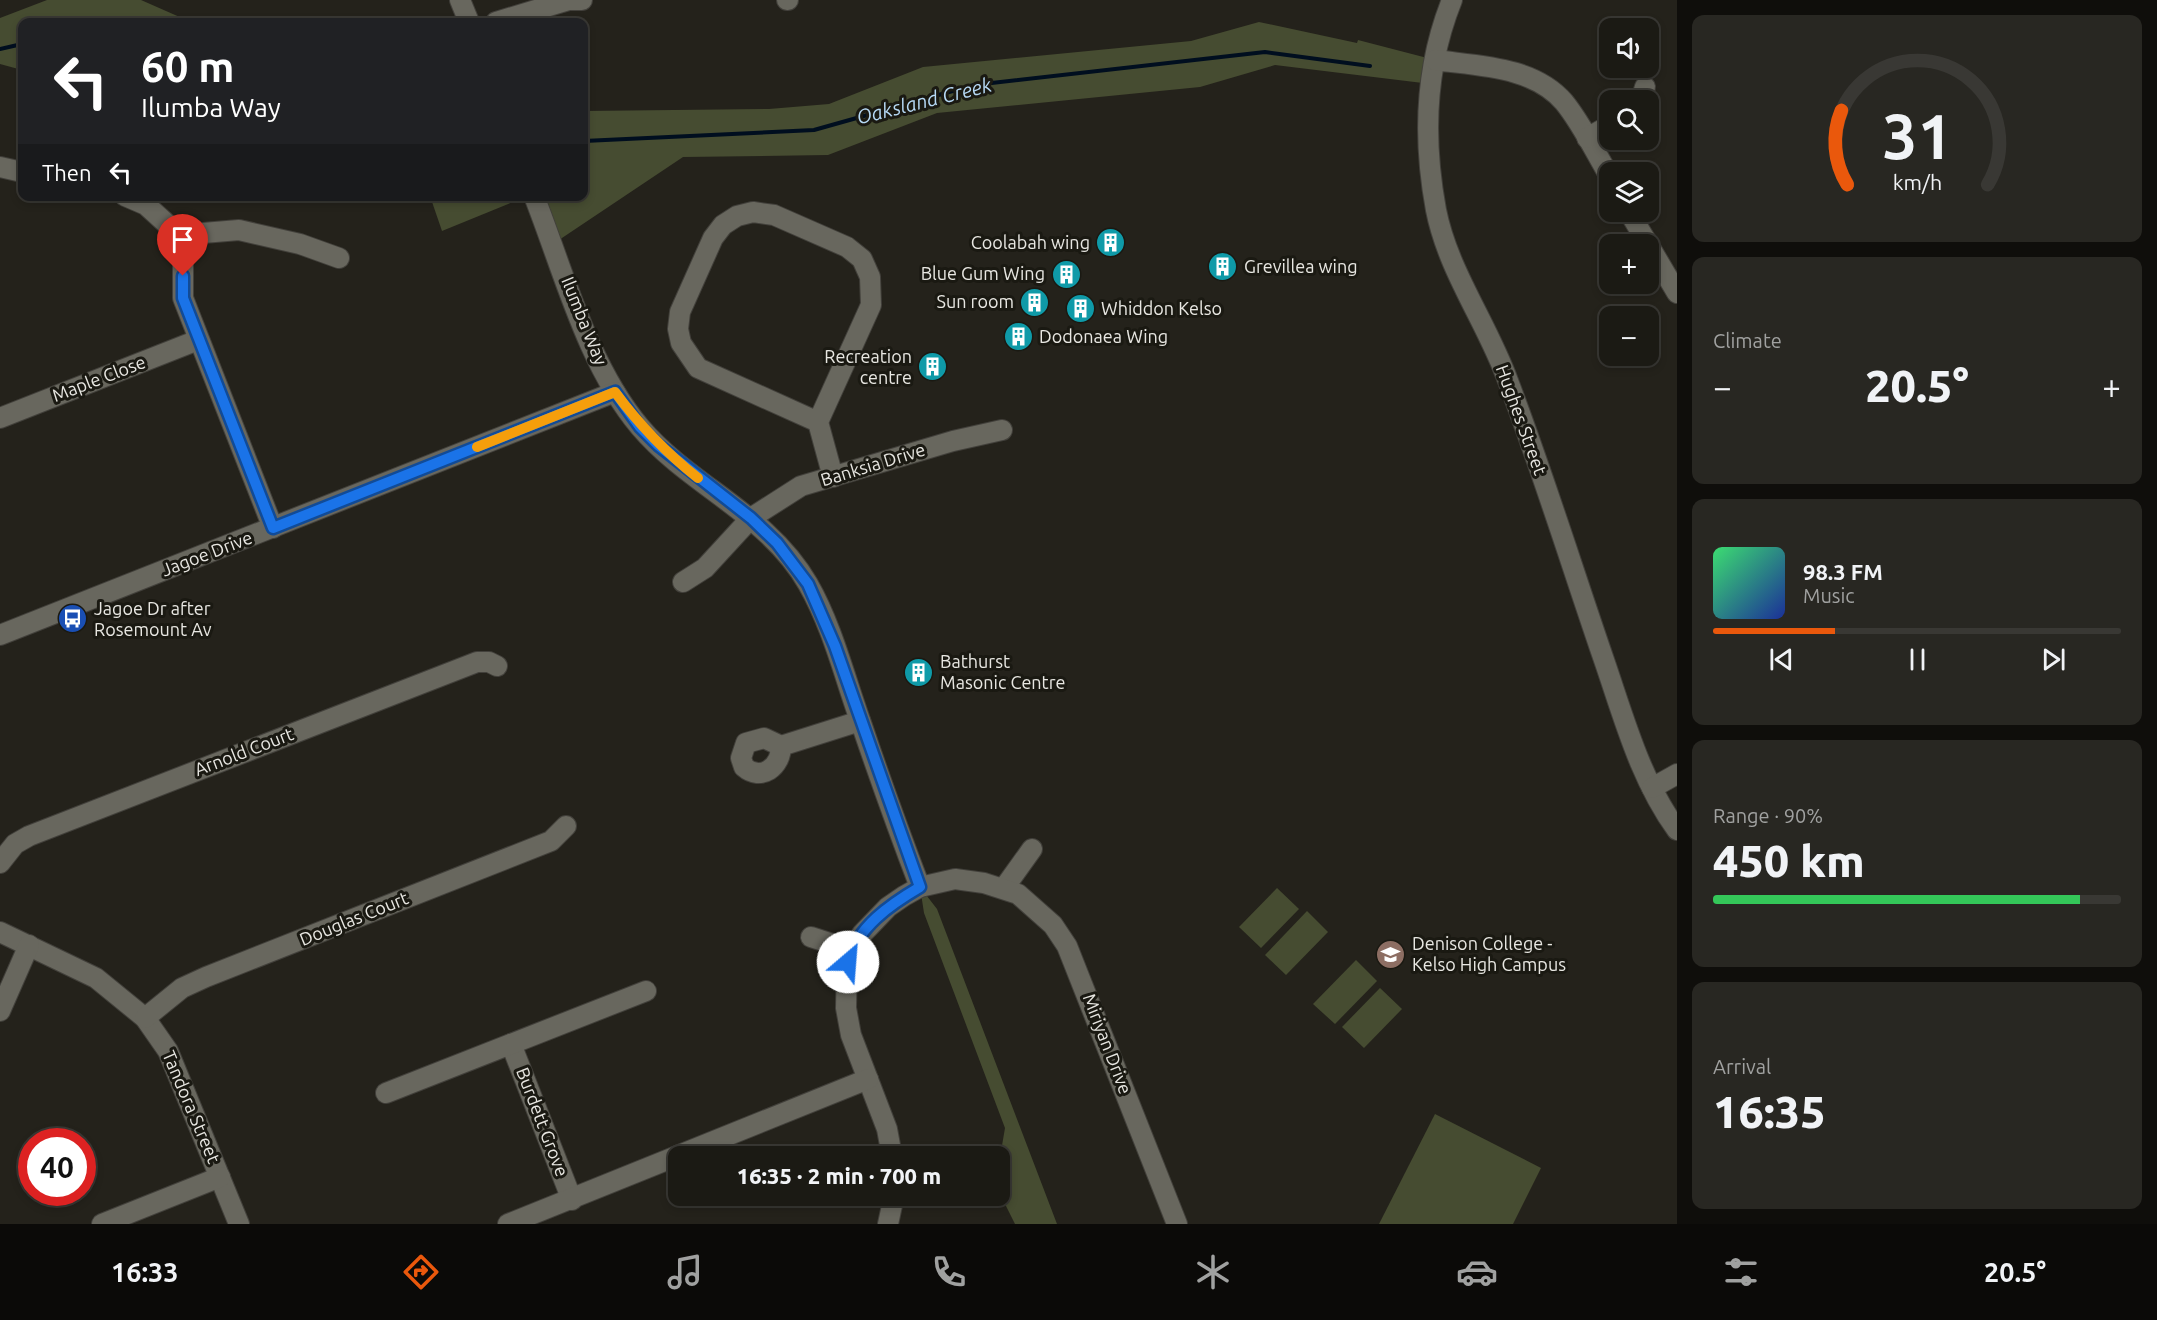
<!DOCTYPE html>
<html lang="en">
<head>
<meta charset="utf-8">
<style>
  body { margin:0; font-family:Ubuntu,sans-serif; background:#282722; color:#f1f3f6; height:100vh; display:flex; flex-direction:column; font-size:22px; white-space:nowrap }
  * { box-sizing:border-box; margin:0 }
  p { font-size:20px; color:#a0a1a0 }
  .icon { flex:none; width:33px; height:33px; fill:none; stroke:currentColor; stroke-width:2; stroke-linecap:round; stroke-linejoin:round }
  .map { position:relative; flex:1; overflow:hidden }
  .sheet { display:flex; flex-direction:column; gap:15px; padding:15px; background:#0f0e0b; width:480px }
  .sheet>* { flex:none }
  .top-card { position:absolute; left:18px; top:18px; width:570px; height:183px; border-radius:12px; box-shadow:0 3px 9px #0003,0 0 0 2px #393834; background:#202124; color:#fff; overflow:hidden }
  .controls { position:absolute; left:1599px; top:18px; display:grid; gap:12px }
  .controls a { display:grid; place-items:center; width:60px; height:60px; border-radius:12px; background:#1b1a14; box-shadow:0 3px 9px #0003,0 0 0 2px #393834; font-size:30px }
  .speed { position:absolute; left:18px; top:1128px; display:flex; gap:12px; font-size:30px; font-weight:700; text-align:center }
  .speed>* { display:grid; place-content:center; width:78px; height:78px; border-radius:50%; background:#1b1a14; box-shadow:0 3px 9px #0003,0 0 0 2px #393834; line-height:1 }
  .speed .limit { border:9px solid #d22; background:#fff; color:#111 }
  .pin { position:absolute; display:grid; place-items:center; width:51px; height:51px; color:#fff; margin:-62px -26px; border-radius:50% 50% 50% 0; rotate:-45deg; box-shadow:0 0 6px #0007 }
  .pin .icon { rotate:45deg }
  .me { position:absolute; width:66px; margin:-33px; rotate:27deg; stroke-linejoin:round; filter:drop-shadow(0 0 4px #0008) }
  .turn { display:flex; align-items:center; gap:21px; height:126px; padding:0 24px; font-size:27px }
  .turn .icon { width:78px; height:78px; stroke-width:2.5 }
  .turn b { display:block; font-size:42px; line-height:51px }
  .then { display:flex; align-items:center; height:57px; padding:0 24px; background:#0003; gap:12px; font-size:22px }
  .big { font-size:45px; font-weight:800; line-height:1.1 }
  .sheet .widget { flex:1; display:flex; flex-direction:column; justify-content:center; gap:9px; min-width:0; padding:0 21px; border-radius:12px; background:#282722 }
  .sheet .dial { align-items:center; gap:0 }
  .dial svg { height:156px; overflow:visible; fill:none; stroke:#393834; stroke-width:7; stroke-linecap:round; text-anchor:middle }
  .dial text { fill:#f1f3f6; stroke:none }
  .song { display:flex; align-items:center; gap:18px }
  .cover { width:72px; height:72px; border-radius:9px; background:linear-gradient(135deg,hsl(140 70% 55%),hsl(230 70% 35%)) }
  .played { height:6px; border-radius:3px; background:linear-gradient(90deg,#ea580c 30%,#393834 30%) }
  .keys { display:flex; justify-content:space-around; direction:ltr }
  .heat { display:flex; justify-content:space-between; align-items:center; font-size:33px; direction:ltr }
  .charge { height:9px; border-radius:4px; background:linear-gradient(90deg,#34c759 90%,#393834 0) }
  .trip { position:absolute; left:668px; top:1146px; width:342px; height:60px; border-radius:12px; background:#1b1a14; box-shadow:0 3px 9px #0003,0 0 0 2px #393834; font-weight:800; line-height:60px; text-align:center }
  .tab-bar { display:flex; height:96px; justify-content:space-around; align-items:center; background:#0b0a08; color:#a0a1a0 }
  .tab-bar .icon { width:42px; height:42px }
  .tab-bar .current { color:#ea580c }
  .tab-bar b { font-size:27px; color:#f1f3f6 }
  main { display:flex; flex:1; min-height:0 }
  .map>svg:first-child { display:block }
  .green { fill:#464c31 }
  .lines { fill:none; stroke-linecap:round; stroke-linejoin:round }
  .stream { stroke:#000e1f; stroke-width:4 }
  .minor-casing { stroke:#42403b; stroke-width:22 }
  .minor { stroke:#68675e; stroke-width:20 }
  .route-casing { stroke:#114b97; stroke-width:15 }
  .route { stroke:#1a73e8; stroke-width:10 }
  .slow { stroke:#f59e0b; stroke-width:10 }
  .labels { text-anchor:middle; stroke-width:6; stroke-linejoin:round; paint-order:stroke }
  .poi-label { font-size:18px; fill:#e8e7e2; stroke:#1a1912; text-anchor:start }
  .street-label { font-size:18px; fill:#e8e7e2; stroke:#1a1912 }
  .water-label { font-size:20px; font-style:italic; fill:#b6d9f5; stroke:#1a1912 }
</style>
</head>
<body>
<main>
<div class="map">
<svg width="1677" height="1224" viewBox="0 0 1677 1224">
  <rect width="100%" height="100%" fill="#24221b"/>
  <g class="green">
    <path d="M 47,0 L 141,0 L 191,22 L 22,22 L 22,70 L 0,64 L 0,18 Z"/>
    <path d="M 1259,22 L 1357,43 L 1358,40 L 1435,60 L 1431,84 L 1275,65 L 1200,87 L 937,113 L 828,155 L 683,157 L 553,244 L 534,197 L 584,196 L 584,111 L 769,109 L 829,104 L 923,67 L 1191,41 Z"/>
    <path d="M 430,196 L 525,197 L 442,231 Z"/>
    <path d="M 920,887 L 937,909 L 1057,1224 L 1015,1224 L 999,1192 L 999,1163 L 1005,1128 L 924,913 Z"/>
    <path d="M 1277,888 L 1299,909 L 1261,948 L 1239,927 Z"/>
    <path d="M 1307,911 L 1328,932 L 1286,975 L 1265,955 Z"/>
    <path d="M 1356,960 L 1377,981 L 1335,1024 L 1313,1004 Z"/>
    <path d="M 1380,988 L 1402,1009 L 1364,1048 L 1342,1027 Z"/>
    <path d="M 1435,1114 L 1541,1168 L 1513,1224 L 1379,1224 Z"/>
  </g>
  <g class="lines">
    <g class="stream">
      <path d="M 0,49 L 22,44"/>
      <path d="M 584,141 L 814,130 L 974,85 L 1265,52 L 1370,66"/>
    </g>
    <defs>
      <g id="minor">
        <path d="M 460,0 L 469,22"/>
        <path d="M 787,0 L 788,0"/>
        <path d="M 1452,0 C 1425,67 1423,140 1436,210 C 1448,271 1487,323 1508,381 C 1543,473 1572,567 1604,660 C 1624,718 1640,779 1677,830"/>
        <path d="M 496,22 L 569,0 L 582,0"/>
        <path d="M 1435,60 C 1478,66 1533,66 1564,102 C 1582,124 1595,152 1610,177"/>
        <path d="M 1641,100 L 1645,87"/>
        <path d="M 1587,138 L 1610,125"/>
        <path d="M 0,167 L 22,172"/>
        <path d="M 125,196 L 146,205 L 179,235 L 183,254 L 183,298 L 273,528"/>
        <path d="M 534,196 C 564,272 587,364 640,427 C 690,486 768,514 808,584 C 832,626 844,675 860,720 C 879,776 899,832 920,887"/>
        <path d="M 1629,212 L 1677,293"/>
        <path d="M 179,235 L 239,230 L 300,244 L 339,258"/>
        <path d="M 0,418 L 198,340"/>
        <path d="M 818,422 L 698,368 L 681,343 L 678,329 L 680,312 L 713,238 L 723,225 L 737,216 L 753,212 L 774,215 L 847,247 L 862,259 L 870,277 L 871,305 L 818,422 L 833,477"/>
        <path d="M 683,582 L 705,568 L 751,518 L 801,486 L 953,441 L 1002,430"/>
        <path d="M 0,635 L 615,392"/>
        <path d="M 781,746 L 764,738 L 746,743 L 741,758 L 744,767 C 761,782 781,767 781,746 L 860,721"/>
        <path d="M 1652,788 L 1677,774"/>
        <path d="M 0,863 L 15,844 L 29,836 L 477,662 L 489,662 L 497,666"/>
        <path d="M 1004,888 L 1032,849"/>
        <path d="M 0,932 L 96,978 L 145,1018 L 168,1051 L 239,1224"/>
        <path d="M 811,937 L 851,950"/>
        <path d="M 0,1011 L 29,945"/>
        <path d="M 145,1018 L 182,988 L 206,977 L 551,841 L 566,826"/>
        <path d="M 511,1044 L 572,1200"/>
        <path d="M 386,1093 L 646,991"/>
        <path d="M 892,1156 L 887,1129 L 851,1035 L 846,1008 L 847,962 L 851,950 L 862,934 L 888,907 L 904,896 L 920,887 L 955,879 L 984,883 L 1018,894 L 1053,925 L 1067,946 L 1177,1224"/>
        <path d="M 102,1224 L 220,1177"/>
        <path d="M 508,1224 L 868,1079"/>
        <path d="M 888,1224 L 894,1196"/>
      </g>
    </defs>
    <use href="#minor" class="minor-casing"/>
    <use href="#minor" class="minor"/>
  </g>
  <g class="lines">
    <defs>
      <path id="route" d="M 183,276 L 183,298 L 273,528 L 615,392 L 640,427 L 658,445 L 751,518 L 777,543 L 808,584 L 835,646 L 920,887 C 891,904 857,927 848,962"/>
    </defs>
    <use href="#route" class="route-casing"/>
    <use href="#route" class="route"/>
    <path class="slow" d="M 477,447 L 615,392 C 640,426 665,452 698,478"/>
  </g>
  <defs>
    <symbol id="building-disc" viewBox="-11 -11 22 22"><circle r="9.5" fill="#0f9aa8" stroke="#1a1912"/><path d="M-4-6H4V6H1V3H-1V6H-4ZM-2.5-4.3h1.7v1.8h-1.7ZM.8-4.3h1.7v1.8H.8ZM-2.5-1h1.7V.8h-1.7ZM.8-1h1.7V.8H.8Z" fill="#fff"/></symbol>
    <symbol id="bus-disc" viewBox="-11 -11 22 22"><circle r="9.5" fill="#1a4fb4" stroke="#1a1912"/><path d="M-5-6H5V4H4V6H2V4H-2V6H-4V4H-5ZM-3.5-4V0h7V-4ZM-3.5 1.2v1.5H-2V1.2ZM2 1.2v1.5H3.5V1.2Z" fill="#fff"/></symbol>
    <symbol id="school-disc" viewBox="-11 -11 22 22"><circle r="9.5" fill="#8d6e63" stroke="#1a1912"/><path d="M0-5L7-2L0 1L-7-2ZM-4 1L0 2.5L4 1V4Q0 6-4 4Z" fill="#fff"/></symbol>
  </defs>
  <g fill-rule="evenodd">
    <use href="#building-disc" x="1094" y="226" width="33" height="33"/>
    <use href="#building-disc" x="1206" y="250" width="33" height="33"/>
    <use href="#building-disc" x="1050" y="258" width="33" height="33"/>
    <use href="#building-disc" x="1018" y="286" width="33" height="33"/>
    <use href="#building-disc" x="1064" y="292" width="33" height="33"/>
    <use href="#building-disc" x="1002" y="320" width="33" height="33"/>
    <use href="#building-disc" x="916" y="350" width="33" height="33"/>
    <use href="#bus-disc" x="56" y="602" width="33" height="33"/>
    <use href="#building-disc" x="902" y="656" width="33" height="33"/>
    <use href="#school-disc" x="1374" y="938" width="33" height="33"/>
  </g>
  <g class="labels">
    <g class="poi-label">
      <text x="1090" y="249" text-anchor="end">Coolabah wing</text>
      <text x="1244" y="273">Grevillea wing</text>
      <text x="1045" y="280" text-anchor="end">Blue Gum Wing</text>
      <text x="1014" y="308" text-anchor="end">Sun room</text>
      <text x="1101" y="315">Whiddon Kelso</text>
      <text x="1039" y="343">Dodonaea Wing</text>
      <text x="912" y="363" text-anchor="end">Recreation<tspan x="912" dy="21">centre</tspan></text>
      <text x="94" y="615">Jagoe Dr after<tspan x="94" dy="21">Rosemount Av</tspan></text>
      <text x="940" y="668">Bathurst<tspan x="940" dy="21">Masonic Centre</tspan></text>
      <text x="1412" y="950">Denison College -<tspan x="1412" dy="21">Kelso High Campus</tspan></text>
    </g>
    <g class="street-label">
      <text transform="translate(584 321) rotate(68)" y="6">Ilumba Way</text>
      <text transform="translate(99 379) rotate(-21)" y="6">Maple Close</text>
      <text transform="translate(1521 420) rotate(70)" y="6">Hughes Street</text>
      <text transform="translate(873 465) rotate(-17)" y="6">Banksia Drive</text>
      <text transform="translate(207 554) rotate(-21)" y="6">Jagoe Drive</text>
      <text transform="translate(244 752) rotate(-21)" y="6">Arnold Court</text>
      <text transform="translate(354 919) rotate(-22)" y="6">Douglas Court</text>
      <text transform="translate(1107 1044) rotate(69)" y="6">Miriyan Drive</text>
      <text transform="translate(191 1107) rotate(67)" y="6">Tandora Street</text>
      <text transform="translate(542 1122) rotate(69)" y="6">Burdett Grove</text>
    </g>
    <g class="water-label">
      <text transform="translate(924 101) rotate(-14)" y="7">Oaksland Creek</text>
    </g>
  </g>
</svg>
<div class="controls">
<a><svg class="icon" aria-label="sound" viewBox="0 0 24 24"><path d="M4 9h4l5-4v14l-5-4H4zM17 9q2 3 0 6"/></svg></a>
<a><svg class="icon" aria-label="search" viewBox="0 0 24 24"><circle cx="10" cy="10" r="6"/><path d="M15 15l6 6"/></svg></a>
<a><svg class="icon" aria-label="layers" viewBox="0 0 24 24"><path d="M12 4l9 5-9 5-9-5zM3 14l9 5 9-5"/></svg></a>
<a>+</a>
<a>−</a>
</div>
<div class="speed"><div class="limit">40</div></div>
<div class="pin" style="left:183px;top:276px;background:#d93025"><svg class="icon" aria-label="arrive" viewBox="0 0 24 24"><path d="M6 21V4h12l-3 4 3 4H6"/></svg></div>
<svg class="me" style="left:848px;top:962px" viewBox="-20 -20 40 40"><circle r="19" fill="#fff"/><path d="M0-13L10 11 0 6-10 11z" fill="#1a73e8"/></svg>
<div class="trip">16:35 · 2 min · 700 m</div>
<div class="top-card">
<div class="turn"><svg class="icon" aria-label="left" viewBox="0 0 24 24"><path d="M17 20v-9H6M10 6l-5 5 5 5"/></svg><div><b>60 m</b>Ilumba Way</div></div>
<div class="then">Then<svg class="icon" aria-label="left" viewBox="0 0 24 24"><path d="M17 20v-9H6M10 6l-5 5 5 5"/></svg></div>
</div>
</div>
<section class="sheet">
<div class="widget dial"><svg viewBox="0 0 100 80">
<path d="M14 69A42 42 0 1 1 86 69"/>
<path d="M14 69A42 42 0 0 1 11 31" stroke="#ea580c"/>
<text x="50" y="56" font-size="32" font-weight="700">31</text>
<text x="50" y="72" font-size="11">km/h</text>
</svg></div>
<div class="widget"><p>Climate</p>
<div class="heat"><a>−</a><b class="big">20.5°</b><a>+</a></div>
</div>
<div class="widget">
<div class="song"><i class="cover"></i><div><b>98.3 FM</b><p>Music</p></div></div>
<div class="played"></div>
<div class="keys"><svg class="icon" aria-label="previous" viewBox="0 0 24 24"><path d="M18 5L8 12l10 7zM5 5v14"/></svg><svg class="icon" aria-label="pause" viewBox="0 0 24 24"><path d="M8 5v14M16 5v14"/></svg><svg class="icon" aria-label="next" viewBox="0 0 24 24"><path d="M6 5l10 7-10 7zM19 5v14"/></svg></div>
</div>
<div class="widget"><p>Range · 90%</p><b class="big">450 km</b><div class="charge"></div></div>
<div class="widget"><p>Arrival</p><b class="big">16:35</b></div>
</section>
</main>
<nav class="tab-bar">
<b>16:33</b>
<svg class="icon current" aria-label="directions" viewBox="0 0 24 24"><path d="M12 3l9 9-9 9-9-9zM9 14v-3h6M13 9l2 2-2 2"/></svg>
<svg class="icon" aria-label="music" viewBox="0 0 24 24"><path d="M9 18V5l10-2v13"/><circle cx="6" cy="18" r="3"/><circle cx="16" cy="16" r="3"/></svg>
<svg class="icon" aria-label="phone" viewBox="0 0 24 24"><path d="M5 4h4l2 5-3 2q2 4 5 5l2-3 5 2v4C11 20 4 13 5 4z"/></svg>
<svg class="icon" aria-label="climate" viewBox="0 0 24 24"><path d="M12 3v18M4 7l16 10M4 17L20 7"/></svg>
<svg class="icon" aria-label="car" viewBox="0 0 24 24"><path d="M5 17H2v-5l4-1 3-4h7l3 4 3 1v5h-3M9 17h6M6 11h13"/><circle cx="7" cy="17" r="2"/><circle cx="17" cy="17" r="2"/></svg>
<svg class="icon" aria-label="filters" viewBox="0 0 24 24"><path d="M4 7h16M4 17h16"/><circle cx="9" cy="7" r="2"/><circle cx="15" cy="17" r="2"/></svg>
<b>20.5°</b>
</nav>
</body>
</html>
